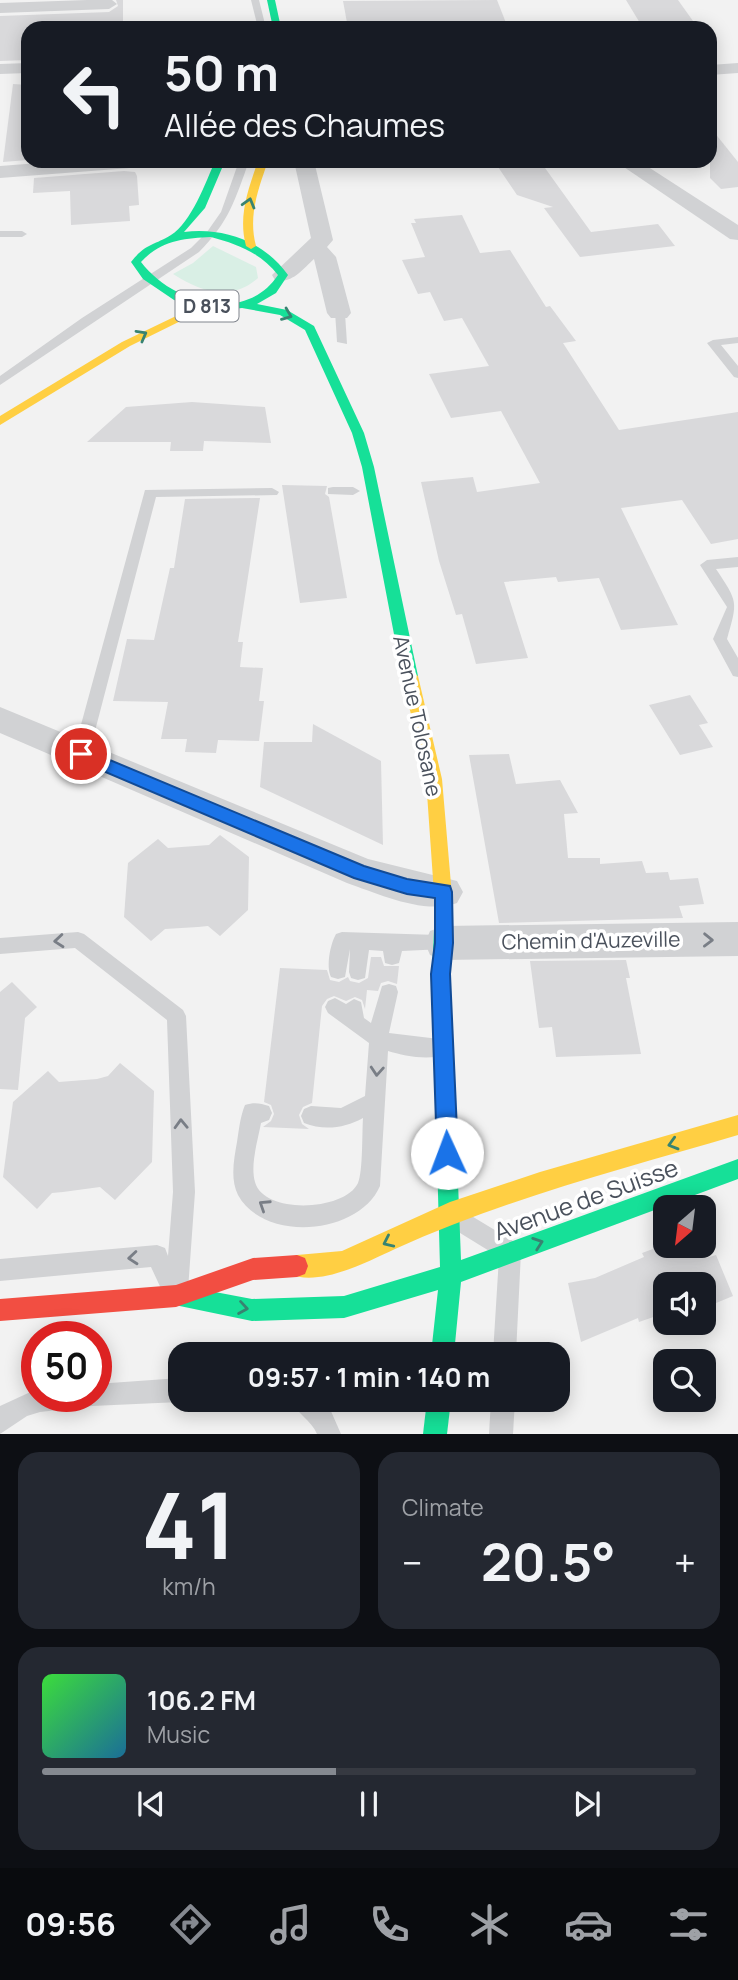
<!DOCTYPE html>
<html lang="en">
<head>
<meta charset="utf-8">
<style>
  body { margin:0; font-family:Manrope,sans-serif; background:#242831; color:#f1f3f6; height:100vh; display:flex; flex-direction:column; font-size:26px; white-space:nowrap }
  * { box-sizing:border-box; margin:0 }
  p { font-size:23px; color:#9ea1a6 }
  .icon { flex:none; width:38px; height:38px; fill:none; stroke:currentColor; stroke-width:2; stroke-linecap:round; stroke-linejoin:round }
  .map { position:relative; height:1434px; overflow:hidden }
  .panel { display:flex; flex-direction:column; gap:18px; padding:18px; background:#0d0f14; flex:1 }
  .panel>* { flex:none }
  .banner { position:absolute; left:21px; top:21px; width:696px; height:147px; border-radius:21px; box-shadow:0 4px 18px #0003; background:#171b24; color:#f1f3f6; overflow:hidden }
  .needle { width:46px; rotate:208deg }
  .tools { position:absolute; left:653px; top:1195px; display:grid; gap:14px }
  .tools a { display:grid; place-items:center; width:63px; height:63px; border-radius:14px; background:#171b24; box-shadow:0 4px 18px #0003; font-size:35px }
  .speed { position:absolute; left:21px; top:1321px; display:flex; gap:14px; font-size:35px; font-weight:700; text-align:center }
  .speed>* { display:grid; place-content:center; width:91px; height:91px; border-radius:50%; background:#171b24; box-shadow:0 4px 18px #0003; line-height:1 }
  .speed .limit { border:10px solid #d22; background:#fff; color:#111 }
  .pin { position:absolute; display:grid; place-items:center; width:60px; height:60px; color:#fff; margin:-30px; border:4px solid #fff; border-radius:50%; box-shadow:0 2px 7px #0007 }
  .me { position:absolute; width:77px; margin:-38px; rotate:358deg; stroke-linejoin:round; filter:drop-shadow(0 0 5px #0008) }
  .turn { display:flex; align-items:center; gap:24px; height:147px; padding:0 28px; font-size:32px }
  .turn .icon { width:91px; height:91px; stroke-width:2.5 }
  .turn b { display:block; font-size:49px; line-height:60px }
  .big { font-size:52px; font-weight:700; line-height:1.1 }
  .panel .card { flex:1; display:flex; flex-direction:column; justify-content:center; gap:10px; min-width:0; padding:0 24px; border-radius:21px; background:#242831 }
  .panel .dial { align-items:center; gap:0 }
  .dial b { font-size:91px; line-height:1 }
  .song { display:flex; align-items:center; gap:21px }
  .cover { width:84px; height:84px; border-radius:10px; background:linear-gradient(135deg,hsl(120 70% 55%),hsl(200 70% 35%)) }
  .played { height:7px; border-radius:4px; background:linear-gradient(90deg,#858990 45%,#363941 45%) }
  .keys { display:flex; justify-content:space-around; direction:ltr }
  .heat { display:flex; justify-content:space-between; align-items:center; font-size:38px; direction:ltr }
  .panel .tiles { flex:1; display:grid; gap:18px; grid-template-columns:1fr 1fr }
  .card:last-child { grid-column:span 2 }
  .trip { position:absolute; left:168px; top:1342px; width:402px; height:70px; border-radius:21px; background:#171b24; box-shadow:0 4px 18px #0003; font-weight:700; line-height:70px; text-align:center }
  .dock { display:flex; height:112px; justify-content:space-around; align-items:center; background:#090b0e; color:#9ea1a6 }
  .dock .icon { width:49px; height:49px }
  .dock .on { color:#858990 }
  .dock b { font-size:32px; color:#f1f3f6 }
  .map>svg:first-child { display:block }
  .green { fill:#d9efe5 }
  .building { fill:#d9d9db }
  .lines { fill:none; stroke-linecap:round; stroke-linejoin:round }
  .lane { fill:#d1d2d4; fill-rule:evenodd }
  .street { fill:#d1d2d4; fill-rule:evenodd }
  .fast { fill:#16e098; fill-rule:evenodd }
  .slow { fill:#ffcf43; fill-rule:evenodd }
  .jam { fill:#f24e42; fill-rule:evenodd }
  .oneway { stroke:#388371 }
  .oneway2 { stroke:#797e86 }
  .route { fill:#1a73e8; stroke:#114b97; stroke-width:2 }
  .labels { text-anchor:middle; stroke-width:7; stroke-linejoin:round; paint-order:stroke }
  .shield { fill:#fff; stroke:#80858d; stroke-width:2 }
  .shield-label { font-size:19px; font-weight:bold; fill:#4a515c }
  .street-label { font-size:21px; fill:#4a515c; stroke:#fff }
  .near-street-label { font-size:24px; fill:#4a515c; stroke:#fff }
</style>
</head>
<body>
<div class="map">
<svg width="738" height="1434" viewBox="0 0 738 1434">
  <rect width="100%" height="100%" fill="#f2f2f2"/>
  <path class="green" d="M 213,246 L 256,267 L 258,278 C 231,302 201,292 173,274 L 193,263 Z"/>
  <g class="building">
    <path d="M 116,0 L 123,0 L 123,28 L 28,28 L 28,60 L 0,61 L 0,16 L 109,12 L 118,6 Z"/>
    <path d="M 497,0 L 508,28 L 348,28 L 343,1 Z"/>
    <path d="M 626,0 L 678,0 L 698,28 L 643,28 Z"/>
    <path d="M 13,84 L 28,85 L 28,160 L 3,162 Z"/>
    <path d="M 710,127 L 738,162 L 738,187 L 721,189 L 710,178 Z"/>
    <path d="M 494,161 L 540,161 L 591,232 L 658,224 L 675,246 L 580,257 L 544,208 L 553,207 L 517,195 Z"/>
    <path d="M 124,171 L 135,172 L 137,176 L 139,205 L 129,206 L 130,221 L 71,225 L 70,191 L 33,193 L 34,178 Z"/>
    <path d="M 462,215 L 480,253 L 510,250 L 546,307 L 550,306 L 576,341 L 563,343 L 619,430 L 738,412 L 738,539 L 711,544 L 682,500 L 621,508 L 678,625 L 621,630 L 599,578 L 558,582 L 556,577 L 504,582 L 528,658 L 476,664 L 462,614 L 456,615 L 439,561 L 421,482 L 473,477 L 477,492 L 540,483 L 501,411 L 451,418 L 429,374 L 489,366 L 462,318 L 444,321 L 430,292 L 418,294 L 402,260 L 425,257 L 411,223 L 416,223 L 414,219 Z"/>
    <path d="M 192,402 L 265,407 L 271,443 L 204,441 L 203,451 L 170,451 L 171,442 L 87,442 L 126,407 Z"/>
    <path d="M 282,485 L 327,486 L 325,494 L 329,497 L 347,598 L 300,603 Z"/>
    <path d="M 260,498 L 238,642 L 243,642 L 240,667 L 263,668 L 259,701 L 264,701 L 259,741 L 218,740 L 216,753 L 185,752 L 187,739 L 161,739 L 168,702 L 113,701 L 127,639 L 154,640 L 170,568 L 174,568 L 185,499 Z"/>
    <path d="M 690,695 L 708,723 L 699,725 L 713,747 L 680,755 L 649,705 Z"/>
    <path d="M 313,724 L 381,761 L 383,845 L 260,787 L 264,742 L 312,742 Z"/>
    <path d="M 509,754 L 516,784 L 560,780 L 578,813 L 564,814 L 568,858 L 600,858 L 600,864 L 642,861 L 646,873 L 668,872 L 670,880 L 698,878 L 704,904 L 679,906 L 683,918 L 499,923 L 469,755 Z"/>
    <path d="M 220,835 L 249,857 L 248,910 L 220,936 L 208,926 L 198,927 L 165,929 L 151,941 L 124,917 L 128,863 L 158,839 L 168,848 L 209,845 Z"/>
    <path d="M 371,957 L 381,957 L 384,966 L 399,966 L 397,984 L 388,981 L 381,983 L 378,991 L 367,990 L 365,1009 L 362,1000 L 355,997 L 346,1001 L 334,996 L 327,999 L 322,1006 L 312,1103 L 303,1107 L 299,1115 L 302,1124 L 309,1129 L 263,1127 L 271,1121 L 274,1114 L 271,1105 L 264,1102 L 280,968 L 327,970 L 330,980 L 339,982 L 348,977 L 350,981 L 359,983 L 368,978 Z"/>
    <path d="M 626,960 L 630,978 L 626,978 L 641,1054 L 556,1057 L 552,1027 L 539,1028 L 530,961 Z"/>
    <path d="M 12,982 L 37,1007 L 25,1018 L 18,1090 L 0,1089 L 0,992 Z"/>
    <path d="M 120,1063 L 154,1091 L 152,1162 L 115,1200 L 100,1187 L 63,1192 L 52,1193 L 37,1209 L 3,1177 L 13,1102 L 48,1071 L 59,1082 L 97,1079 L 108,1076 Z"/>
    <path d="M 661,1246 L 699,1246 L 706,1258 L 716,1255 L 733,1296 L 704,1308 L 704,1284 L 665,1284 L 665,1313 L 639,1322 L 638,1318 L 581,1342 L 568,1283 L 595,1278 L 644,1257 L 642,1253 Z"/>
  </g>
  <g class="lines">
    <g class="lane">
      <path d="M 251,0 L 259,0 L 266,28 L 258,28 Z"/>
      <path d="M 239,161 L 249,161 C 235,200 229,222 199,252 L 0,385 L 0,376 L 82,318 L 191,248 L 207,232 L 221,212 Z"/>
      <path d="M 0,231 L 22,231 L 27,234 L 22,237 L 0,237 Z"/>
      <path d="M 335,311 L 345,313 L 347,344 L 337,342 Z"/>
      <path d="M 738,337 L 738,343 L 721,345 L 738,366 L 738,378 L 734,377 L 707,343 L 713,340 Z"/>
      <path d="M 333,487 L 353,487 L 360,491 L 353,495 L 328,494 L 328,488 Z"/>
      <path d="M 272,488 L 279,492 L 277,495 L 156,497 L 89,754 L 87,758 L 75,758 L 73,754 L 145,490 Z"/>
      <path d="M 738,557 L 738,567 L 716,569 C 738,602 738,601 727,639 L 738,658 L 738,677 L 733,676 L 713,639 L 727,607 L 700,565 L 707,560 Z"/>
      <path d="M 78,932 L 84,934 L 183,1010 L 186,1016 L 195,1192 L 188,1290 L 185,1298 L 177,1301 L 164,1295 L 151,1267 L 0,1281 L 0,1259 L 157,1245 L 165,1248 L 168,1256 L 173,1192 L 167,1020 L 75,948 L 0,954 L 0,938 Z"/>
      <path d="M 342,932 L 438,935 L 444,937 L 447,943 L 444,949 L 402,951 L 399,963 L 392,965 L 385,963 L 383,951 L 369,950 L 365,978 L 358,980 L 351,978 L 349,972 L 350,949 L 345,977 L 338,979 L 331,977 C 326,966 330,945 336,934 Z"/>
      <path d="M 389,984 L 396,986 L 398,992 L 389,1033 L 439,1039 L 446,1042 L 449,1048 L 446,1054 C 430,1061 404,1056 388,1051 L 380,1186 C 359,1235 264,1243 238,1195 C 230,1179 234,1159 237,1142 C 239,1130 240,1117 245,1105 C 254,1102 260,1103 269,1106 L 272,1113 L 269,1120 L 261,1123 C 258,1140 250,1165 255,1182 C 264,1215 345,1211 358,1183 C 363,1172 362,1132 363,1118 C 345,1128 324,1131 304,1123 L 301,1116 L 304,1109 L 311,1106 L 341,1108 L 365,1096 L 369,1043 L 328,1013 L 325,1007 L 328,1001 L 335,998 L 346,1004 L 354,999 L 361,1002 L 364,1018 L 371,1023 L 382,986 Z"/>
      <path d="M 460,1209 L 518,1244 L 521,1252 L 516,1354 L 493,1354 L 499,1257 L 452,1228 L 449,1220 L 452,1212 Z"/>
      <path d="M 180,1378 L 180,1400 L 184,1400 L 180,1402 L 92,1406 L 40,1412 L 27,1416 L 0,1434 L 0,1406 L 37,1389 L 37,1396 L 96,1396 L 96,1384 Z"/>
      <path d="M 291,1400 L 321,1400 L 330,1409 L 341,1434 L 317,1434 C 311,1420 297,1414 291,1400 Z"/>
      <path d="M 491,1400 L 515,1400 L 513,1434 L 489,1434 Z"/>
    </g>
    <g class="street">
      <path d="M 87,0 L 112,0 L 117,4 L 109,9 L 0,13 L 0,3 Z"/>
      <path d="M 28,63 L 28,73 L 0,74 L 0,64 Z"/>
      <path d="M 738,63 L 738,73 L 710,75 L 710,65 Z"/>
      <path d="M 65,161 L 153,161 L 150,165 L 143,167 L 0,178 L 0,166 Z"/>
      <path d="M 294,161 L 314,161 L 333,240 L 327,247 L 336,257 L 351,313 L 347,318 L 331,318 L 327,313 L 314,259 C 302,270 292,284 275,280 L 272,275 L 311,238 Z"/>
      <path d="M 615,161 L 639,161 L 738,225 L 738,240 L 730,239 Z"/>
      <path d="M 0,707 L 368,859 L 457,881 L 463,892 L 457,903 C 424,915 379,894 347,883 L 0,733 Z"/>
      <path d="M 738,922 L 738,956 L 444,960 L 430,955 L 425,943 L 430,931 L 444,926 Z"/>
    </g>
    <g class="fast">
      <path d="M 267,0 L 275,0 L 281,28 L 273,28 Z"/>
      <path d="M 215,161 L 225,161 L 205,208 L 184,232 C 224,227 265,242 288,275 L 276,293 L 257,304 L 287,310 L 314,326 L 364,433 L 374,467 L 418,676 L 415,680 L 405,680 L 402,676 L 362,467 L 352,433 L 305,330 L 280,315 L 242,308 L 216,311 L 174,300 L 143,279 L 131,262 C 146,243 153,246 171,235 C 191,223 206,182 215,161 ZM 211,237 C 237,244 261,253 278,275 C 245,325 172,303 141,262 C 160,241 184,238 211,237 Z"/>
      <path d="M 444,900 L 450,903 L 453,908 L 450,974 L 461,1260 L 738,1159 L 738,1179 L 461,1282 L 454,1354 L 431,1354 L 438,1290 L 344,1318 L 252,1321 L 170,1304 L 167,1296 L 170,1288 L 178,1285 L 252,1299 L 344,1296 L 440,1267 L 432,974 L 435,908 L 438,903 Z"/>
      <path d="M 427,1400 L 451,1400 L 447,1434 L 423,1434 Z"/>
    </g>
    <g class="slow">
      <path d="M 258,161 L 268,161 C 258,190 248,216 256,246 L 251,249 L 246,246 C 238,216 248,190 258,161 Z"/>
      <path d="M 201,304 L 211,306 L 130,346 L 0,425 L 0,416 L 122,342 Z"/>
      <path d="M 410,670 L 418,676 L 442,779 L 453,908 L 450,913 L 444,916 L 438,913 L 435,908 L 426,779 L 402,676 Z"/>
      <path d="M 738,1115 L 738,1135 C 622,1169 505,1199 395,1249 C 367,1262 320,1287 289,1274 L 286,1266 L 289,1258 L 297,1255 L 342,1251 L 450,1202 L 540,1172 Z"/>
    </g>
    <path class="jam" d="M 297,1255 L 305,1258 L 308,1266 L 305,1274 L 297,1277 L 253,1280 L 176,1307 L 0,1321 L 0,1299 L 176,1285 L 253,1258 Z"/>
  </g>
  <defs><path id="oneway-chevron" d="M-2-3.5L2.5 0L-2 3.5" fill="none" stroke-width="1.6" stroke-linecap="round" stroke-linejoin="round" transform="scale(1.75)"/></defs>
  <g class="oneway">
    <use href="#oneway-chevron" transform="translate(249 203) rotate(-74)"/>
    <use href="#oneway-chevron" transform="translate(287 315) rotate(22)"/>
    <use href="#oneway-chevron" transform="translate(142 335) rotate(-29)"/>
    <use href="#oneway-chevron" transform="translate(673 1144) rotate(164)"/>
    <use href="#oneway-chevron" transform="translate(388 1242) rotate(155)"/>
    <use href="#oneway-chevron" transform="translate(538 1243) rotate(-19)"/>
    <use href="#oneway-chevron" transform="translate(243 1308) rotate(9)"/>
  </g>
  <g class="oneway2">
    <use href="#oneway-chevron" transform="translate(708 940) rotate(1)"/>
    <use href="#oneway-chevron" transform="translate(59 941) rotate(175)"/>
    <use href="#oneway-chevron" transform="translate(377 1071) rotate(94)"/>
    <use href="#oneway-chevron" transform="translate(181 1124) rotate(-92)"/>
    <use href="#oneway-chevron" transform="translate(264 1205) rotate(-147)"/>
    <use href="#oneway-chevron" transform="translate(133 1258) rotate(175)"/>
  </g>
  <path class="route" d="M 81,748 L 364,866 L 407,879 L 450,886 L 452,892 L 453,943 L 450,974 L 458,1153 L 455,1160 L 447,1163 L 440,1160 L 437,1153 L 431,974 L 435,943 L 435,898 L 407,894 L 354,878 L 75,759 L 73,754 L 75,750 Z"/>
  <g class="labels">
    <rect class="shield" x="175.5" y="290.5" width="63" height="31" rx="5"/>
    <g class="shield-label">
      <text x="207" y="313">D 813</text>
    </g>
    <g class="street-label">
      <text transform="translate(417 716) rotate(78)" y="7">Avenue Tolosane</text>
      <text transform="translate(591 941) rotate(-1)" y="7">Chemin d'Auzeville</text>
    </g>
    <g class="near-street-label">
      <text transform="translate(586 1200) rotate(-20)" y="8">Avenue de Suisse</text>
    </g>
  </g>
</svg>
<div class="tools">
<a><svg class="needle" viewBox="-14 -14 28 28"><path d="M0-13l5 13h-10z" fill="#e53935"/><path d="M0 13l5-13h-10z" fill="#9ea1a6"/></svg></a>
<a><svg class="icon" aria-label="sound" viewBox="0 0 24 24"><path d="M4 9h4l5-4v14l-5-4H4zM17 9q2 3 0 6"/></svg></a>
<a><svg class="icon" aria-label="search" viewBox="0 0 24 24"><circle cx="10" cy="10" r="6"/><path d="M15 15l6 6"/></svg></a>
</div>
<div class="speed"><div class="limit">50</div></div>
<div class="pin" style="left:81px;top:754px;background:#d93025"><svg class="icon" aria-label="arrive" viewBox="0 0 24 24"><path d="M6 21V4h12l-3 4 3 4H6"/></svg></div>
<svg class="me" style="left:447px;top:1153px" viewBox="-20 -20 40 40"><circle r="19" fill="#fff"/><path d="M0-13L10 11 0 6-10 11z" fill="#1a73e8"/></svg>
<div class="trip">09:57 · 1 min · 140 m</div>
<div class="banner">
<div class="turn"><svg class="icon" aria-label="left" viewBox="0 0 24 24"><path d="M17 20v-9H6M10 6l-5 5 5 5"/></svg><div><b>50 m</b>Allée des Chaumes</div></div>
</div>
</div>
<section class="panel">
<div class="tiles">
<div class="card dial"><b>41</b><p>km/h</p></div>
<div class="card"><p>Climate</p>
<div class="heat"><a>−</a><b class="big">20.5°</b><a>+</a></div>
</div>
<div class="card">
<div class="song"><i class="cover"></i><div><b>106.2 FM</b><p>Music</p></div></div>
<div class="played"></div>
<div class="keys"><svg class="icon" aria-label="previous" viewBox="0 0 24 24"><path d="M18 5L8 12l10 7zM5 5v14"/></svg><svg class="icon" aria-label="pause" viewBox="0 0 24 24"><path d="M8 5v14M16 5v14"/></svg><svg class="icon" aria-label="next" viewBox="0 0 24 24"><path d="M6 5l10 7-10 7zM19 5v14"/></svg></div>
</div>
</div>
</section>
<nav class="dock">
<b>09:56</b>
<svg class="icon on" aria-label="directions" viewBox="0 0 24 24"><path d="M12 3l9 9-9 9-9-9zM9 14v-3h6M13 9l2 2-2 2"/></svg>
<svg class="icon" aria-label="music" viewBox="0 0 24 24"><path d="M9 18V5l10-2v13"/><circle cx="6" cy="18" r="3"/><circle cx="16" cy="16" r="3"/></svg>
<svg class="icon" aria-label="phone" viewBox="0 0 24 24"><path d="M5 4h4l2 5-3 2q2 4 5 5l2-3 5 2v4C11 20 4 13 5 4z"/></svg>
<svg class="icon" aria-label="climate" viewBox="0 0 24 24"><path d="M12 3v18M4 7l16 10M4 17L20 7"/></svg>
<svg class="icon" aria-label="car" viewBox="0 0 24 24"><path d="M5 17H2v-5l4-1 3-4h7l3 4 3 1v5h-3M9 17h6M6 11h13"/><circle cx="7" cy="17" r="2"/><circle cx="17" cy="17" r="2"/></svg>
<svg class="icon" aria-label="filters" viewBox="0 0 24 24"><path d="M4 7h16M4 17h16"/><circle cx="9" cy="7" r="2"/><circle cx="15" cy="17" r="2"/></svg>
</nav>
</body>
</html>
